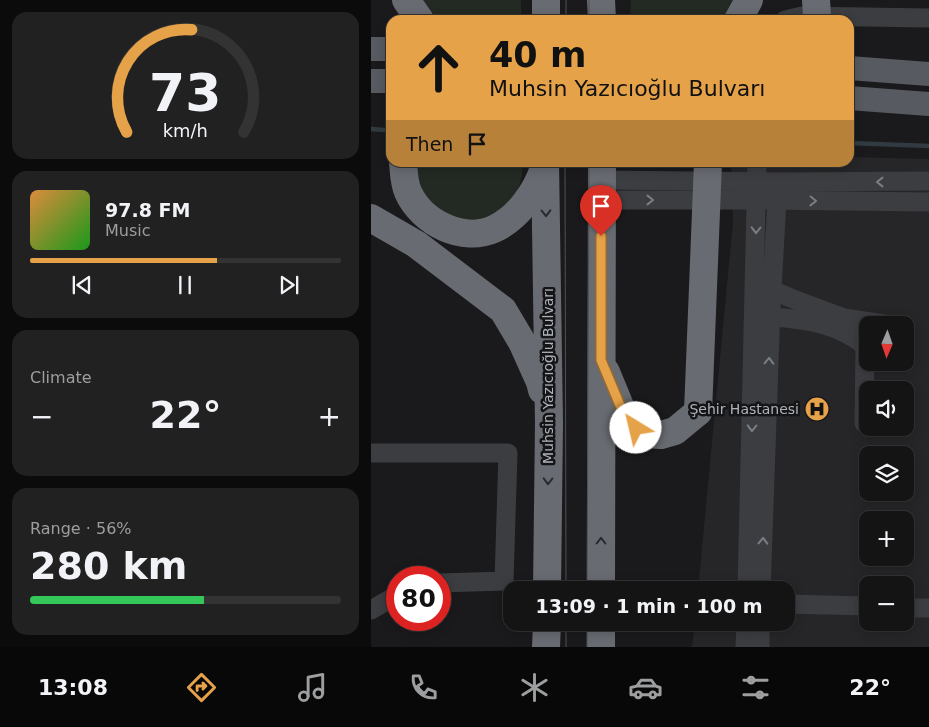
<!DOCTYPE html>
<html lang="en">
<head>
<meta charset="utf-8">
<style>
  body { margin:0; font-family:"DejaVu Sans",sans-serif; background:#212122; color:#f1f3f6; height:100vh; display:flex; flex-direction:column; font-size:19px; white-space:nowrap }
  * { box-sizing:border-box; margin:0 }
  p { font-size:16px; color:#9d9ea0 }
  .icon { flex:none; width:28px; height:28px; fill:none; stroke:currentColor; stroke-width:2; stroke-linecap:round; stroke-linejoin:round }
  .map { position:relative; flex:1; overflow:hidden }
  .side { display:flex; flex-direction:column; gap:12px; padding:12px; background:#0b0b0c; width:371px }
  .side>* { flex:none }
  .banner { position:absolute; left:15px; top:15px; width:468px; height:152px; border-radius:15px; box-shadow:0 2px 12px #0003,0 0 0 1px #333334; background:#e6a248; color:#111; overflow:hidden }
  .needle { width:32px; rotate:182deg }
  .fabs { position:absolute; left:488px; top:316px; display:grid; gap:10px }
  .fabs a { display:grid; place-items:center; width:55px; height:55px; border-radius:10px; background:#141415; box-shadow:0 2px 12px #0003,0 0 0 1px #333334; font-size:25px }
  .speed { position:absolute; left:15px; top:566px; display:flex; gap:10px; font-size:25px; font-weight:700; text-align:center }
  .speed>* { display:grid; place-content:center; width:65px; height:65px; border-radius:50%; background:#141415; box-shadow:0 2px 12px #0003,0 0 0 1px #333334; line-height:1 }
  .speed .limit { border:8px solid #d22; background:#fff; color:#111 }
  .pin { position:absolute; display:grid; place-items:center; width:42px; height:42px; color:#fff; margin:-51px -21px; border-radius:50% 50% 50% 0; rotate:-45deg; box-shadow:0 0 5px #0007 }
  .pin .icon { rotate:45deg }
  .me { position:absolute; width:55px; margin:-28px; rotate:324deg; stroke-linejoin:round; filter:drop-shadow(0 0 4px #0008) }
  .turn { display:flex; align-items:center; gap:18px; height:105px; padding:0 20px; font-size:22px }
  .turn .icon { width:65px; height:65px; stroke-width:2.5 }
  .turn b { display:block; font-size:35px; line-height:42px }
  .then { display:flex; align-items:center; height:48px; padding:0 20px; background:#0003; gap:10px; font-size:19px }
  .big { font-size:38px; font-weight:800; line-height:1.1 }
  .side .widget { flex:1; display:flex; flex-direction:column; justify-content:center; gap:8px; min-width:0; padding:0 18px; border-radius:15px; background:#212122 }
  .side .dial { align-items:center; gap:0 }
  .dial svg { height:130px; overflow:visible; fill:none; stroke:#333334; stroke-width:7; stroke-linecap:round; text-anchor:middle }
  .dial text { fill:#f1f3f6; stroke:none }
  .song { display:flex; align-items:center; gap:15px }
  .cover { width:60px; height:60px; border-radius:8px; background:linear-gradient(135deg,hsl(30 70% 55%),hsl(120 70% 35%)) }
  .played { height:5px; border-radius:2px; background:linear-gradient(90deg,#e6a248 60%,#333334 60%) }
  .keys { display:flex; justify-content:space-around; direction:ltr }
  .heat { display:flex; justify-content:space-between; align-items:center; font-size:28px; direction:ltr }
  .charge { height:8px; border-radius:4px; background:linear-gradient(90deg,#34c759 56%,#333334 0) }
  .trip { position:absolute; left:132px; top:581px; width:292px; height:50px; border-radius:15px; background:#141415; box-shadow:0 2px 12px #0003,0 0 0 1px #333334; font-weight:800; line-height:50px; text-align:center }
  .tabs { display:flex; height:80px; justify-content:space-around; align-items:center; background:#080808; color:#9d9ea0 }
  .tabs .icon { width:35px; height:35px }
  .tabs .current { color:#e6a248 }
  .tabs b { font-size:22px; color:#f1f3f6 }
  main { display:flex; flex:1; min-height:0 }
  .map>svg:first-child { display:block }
  .built { fill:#262629; fill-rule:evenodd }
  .green { fill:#222a23 }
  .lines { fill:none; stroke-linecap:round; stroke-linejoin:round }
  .stream { stroke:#313a40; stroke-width:4.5 }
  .minor { stroke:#3b3d41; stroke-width:19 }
  .major { stroke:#575a60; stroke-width:24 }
  .highway { stroke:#686b71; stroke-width:28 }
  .tram { stroke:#4e5156; stroke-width:1 }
  .highway-bridge { stroke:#686b71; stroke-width:28 }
  .oneway { stroke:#7a7e84 }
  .oneway2 { stroke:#2a2a2e }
  .route-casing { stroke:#96692f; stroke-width:12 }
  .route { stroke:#e6a248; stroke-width:9 }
  .labels { text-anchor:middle; stroke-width:5; stroke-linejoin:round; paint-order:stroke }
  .street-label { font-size:14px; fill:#aeb3bb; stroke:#151517 }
  .poi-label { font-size:14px; fill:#aeb3bb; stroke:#151517; text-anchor:end }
</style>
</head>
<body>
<main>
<section class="side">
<div class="widget dial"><svg viewBox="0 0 100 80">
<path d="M14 69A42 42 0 1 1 86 69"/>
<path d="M14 69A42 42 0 0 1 54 6" stroke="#e6a248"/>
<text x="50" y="56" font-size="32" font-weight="700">73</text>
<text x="50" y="72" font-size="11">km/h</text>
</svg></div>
<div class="widget">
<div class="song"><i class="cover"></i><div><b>97.8 FM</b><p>Music</p></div></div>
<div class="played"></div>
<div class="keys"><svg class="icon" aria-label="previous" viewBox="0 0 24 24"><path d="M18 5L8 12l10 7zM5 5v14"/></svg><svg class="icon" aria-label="pause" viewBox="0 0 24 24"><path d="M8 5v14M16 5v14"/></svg><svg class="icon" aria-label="next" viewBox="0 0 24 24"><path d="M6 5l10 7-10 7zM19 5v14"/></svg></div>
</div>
<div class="widget"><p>Climate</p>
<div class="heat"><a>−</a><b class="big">22°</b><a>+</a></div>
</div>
<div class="widget"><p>Range · 56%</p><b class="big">280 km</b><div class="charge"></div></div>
</section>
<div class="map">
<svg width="558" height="647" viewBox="0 0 558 647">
  <rect width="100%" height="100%" fill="#1a1a1c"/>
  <path class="built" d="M 478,157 L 558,159 L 558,647 L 321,647 L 324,623 L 416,622 L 416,590 L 327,590 L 362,222 L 360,163 L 478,162 ZM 496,325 L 534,325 L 534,362 L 496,362 ZM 496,390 L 534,390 L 534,428 L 496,428 ZM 496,455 L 534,455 L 534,492 L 496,492 ZM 496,520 L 534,520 L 534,558 L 496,558 ZM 496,585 L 534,585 L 534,622 L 496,622 Z"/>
  <g class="green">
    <path d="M 48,0 L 150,0 L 150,20 L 65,20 L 56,12 Z"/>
    <path d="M 260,0 L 369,0 L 356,20 L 259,20 Z"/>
    <path d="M 41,163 L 152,163 C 150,202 136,204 107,226 L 57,209 Z"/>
  </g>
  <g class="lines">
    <g class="stream">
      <path d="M 0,129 L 14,130"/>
      <path d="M 478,143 L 558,146"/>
    </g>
    <g class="minor">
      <path d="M 414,20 L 431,16 L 558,18"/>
      <path d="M 231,180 L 407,182 L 558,181"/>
      <path d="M 231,200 L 386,200 L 558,202"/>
      <path d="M 401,290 L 427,301 L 473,318 L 519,325"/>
      <path d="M 400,317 C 433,319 471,324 496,348"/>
      <path d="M 493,423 L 494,346 L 496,340"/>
      <path d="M 0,453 L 137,453 L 133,581 L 69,583"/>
      <path d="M 376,590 L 386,162"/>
      <path d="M 390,590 L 400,307 L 407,182"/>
      <path d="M 416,604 L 496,606"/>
      <path d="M 534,608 L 558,608"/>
      <path d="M 0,610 L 26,595"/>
      <path d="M 374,647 L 375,622"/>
      <path d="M 389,647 L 389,622"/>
    </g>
    <g class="major">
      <path d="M 0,49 L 20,49"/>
      <path d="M 478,68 L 558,74"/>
      <path d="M 0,81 L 20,81"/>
      <path d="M 478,98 L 558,104"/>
    </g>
    <g class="highway">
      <path d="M 35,0 L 49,20"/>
      <path d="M 230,0 L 231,20"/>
      <path d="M 445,0 L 446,16"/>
      <path d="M 175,20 L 175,0"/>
      <path d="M 367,20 L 378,0"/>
      <path d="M 32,162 C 33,173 33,183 37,192 C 51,223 92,243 123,229 C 147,218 165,192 173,168"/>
      <path d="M 174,162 L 178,423 L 176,590"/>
      <path d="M 0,218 L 45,244 L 132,310 L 151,342 L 169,382 L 171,390"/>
      <path d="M 235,372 L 256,423 L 273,434 L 290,435 L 304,431 L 327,412"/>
      <path d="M 230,590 L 231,162"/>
      <path d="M 175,647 L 176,622"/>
      <path d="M 230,647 L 230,622"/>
    </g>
    <g class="tram">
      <path d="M 218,0 L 218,20"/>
      <path d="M 195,20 L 195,0"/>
      <path d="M 194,162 L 195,590"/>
      <path d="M 216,590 L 218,162"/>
      <path d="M 195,622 L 195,647"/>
      <path d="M 216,647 L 216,622"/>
    </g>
    <path class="highway-bridge" d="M 327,412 L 337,162"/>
  </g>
  <defs><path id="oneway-chevron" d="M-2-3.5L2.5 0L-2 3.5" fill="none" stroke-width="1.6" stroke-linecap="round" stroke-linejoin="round" transform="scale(1.25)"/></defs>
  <g class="oneway">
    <use href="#oneway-chevron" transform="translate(509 182) rotate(180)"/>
    <use href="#oneway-chevron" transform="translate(279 200)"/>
    <use href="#oneway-chevron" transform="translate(442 201) rotate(1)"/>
    <use href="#oneway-chevron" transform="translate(385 230) rotate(91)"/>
    <use href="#oneway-chevron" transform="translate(398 361) rotate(-88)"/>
    <use href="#oneway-chevron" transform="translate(381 428) rotate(91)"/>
    <use href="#oneway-chevron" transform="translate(392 541) rotate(-88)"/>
  </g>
  <g class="oneway2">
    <use href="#oneway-chevron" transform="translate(175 213) rotate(89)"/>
    <use href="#oneway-chevron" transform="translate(177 481) rotate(91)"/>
    <use href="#oneway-chevron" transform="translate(230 541) rotate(-90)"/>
  </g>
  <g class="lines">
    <defs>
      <path id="route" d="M 230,236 L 230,360 L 256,422 L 265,428"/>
    </defs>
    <use href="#route" class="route-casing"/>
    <use href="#route" class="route"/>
  </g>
  <defs>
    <symbol id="hospital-disc" viewBox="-11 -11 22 22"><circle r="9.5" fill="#e6a248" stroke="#151517"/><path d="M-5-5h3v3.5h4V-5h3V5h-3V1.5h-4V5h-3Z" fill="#111"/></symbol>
  </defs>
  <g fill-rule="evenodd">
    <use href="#hospital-disc" x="432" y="395" width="28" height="28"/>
  </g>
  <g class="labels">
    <g class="street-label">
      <text transform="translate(177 376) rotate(-90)" y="5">Muhsin Yazıcıoğlu Bulvarı</text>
    </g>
    <g class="poi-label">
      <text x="428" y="414">Şehir Hastanesi</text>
    </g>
  </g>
</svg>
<div class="fabs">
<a><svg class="needle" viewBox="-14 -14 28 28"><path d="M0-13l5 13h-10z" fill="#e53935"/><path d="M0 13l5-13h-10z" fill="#9d9ea0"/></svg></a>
<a><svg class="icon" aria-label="sound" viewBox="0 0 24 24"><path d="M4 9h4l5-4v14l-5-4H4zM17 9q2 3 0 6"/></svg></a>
<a><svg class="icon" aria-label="layers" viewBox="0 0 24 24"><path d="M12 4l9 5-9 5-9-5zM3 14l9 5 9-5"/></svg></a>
<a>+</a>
<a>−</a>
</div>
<div class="speed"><div class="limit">80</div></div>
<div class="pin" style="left:230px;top:236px;background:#d93025"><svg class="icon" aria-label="arrive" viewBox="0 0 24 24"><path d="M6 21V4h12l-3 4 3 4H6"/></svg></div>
<svg class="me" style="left:265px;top:428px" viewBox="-20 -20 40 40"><circle r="19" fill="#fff"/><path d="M0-13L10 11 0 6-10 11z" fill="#e6a248"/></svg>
<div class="trip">13:09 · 1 min · 100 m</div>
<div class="banner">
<div class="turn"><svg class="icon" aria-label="ahead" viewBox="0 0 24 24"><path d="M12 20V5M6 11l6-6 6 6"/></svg><div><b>40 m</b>Muhsin Yazıcıoğlu Bulvarı</div></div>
<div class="then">Then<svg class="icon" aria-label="arrive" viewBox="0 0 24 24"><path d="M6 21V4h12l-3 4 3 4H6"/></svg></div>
</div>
</div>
</main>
<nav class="tabs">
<b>13:08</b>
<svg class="icon current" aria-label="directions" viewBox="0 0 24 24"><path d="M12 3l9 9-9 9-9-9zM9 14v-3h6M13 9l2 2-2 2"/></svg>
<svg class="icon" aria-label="music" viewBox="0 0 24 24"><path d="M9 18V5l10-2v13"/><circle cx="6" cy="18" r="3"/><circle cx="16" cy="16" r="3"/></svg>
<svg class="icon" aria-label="phone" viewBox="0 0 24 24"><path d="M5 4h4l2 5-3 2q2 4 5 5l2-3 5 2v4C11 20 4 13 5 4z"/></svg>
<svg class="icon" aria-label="climate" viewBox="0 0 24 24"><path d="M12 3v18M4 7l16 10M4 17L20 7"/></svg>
<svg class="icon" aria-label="car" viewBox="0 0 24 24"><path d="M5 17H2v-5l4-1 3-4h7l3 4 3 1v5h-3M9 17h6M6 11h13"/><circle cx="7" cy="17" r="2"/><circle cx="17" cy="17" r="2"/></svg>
<svg class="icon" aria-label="filters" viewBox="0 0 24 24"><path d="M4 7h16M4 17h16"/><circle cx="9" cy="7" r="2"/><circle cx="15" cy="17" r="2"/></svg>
<b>22°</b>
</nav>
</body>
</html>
